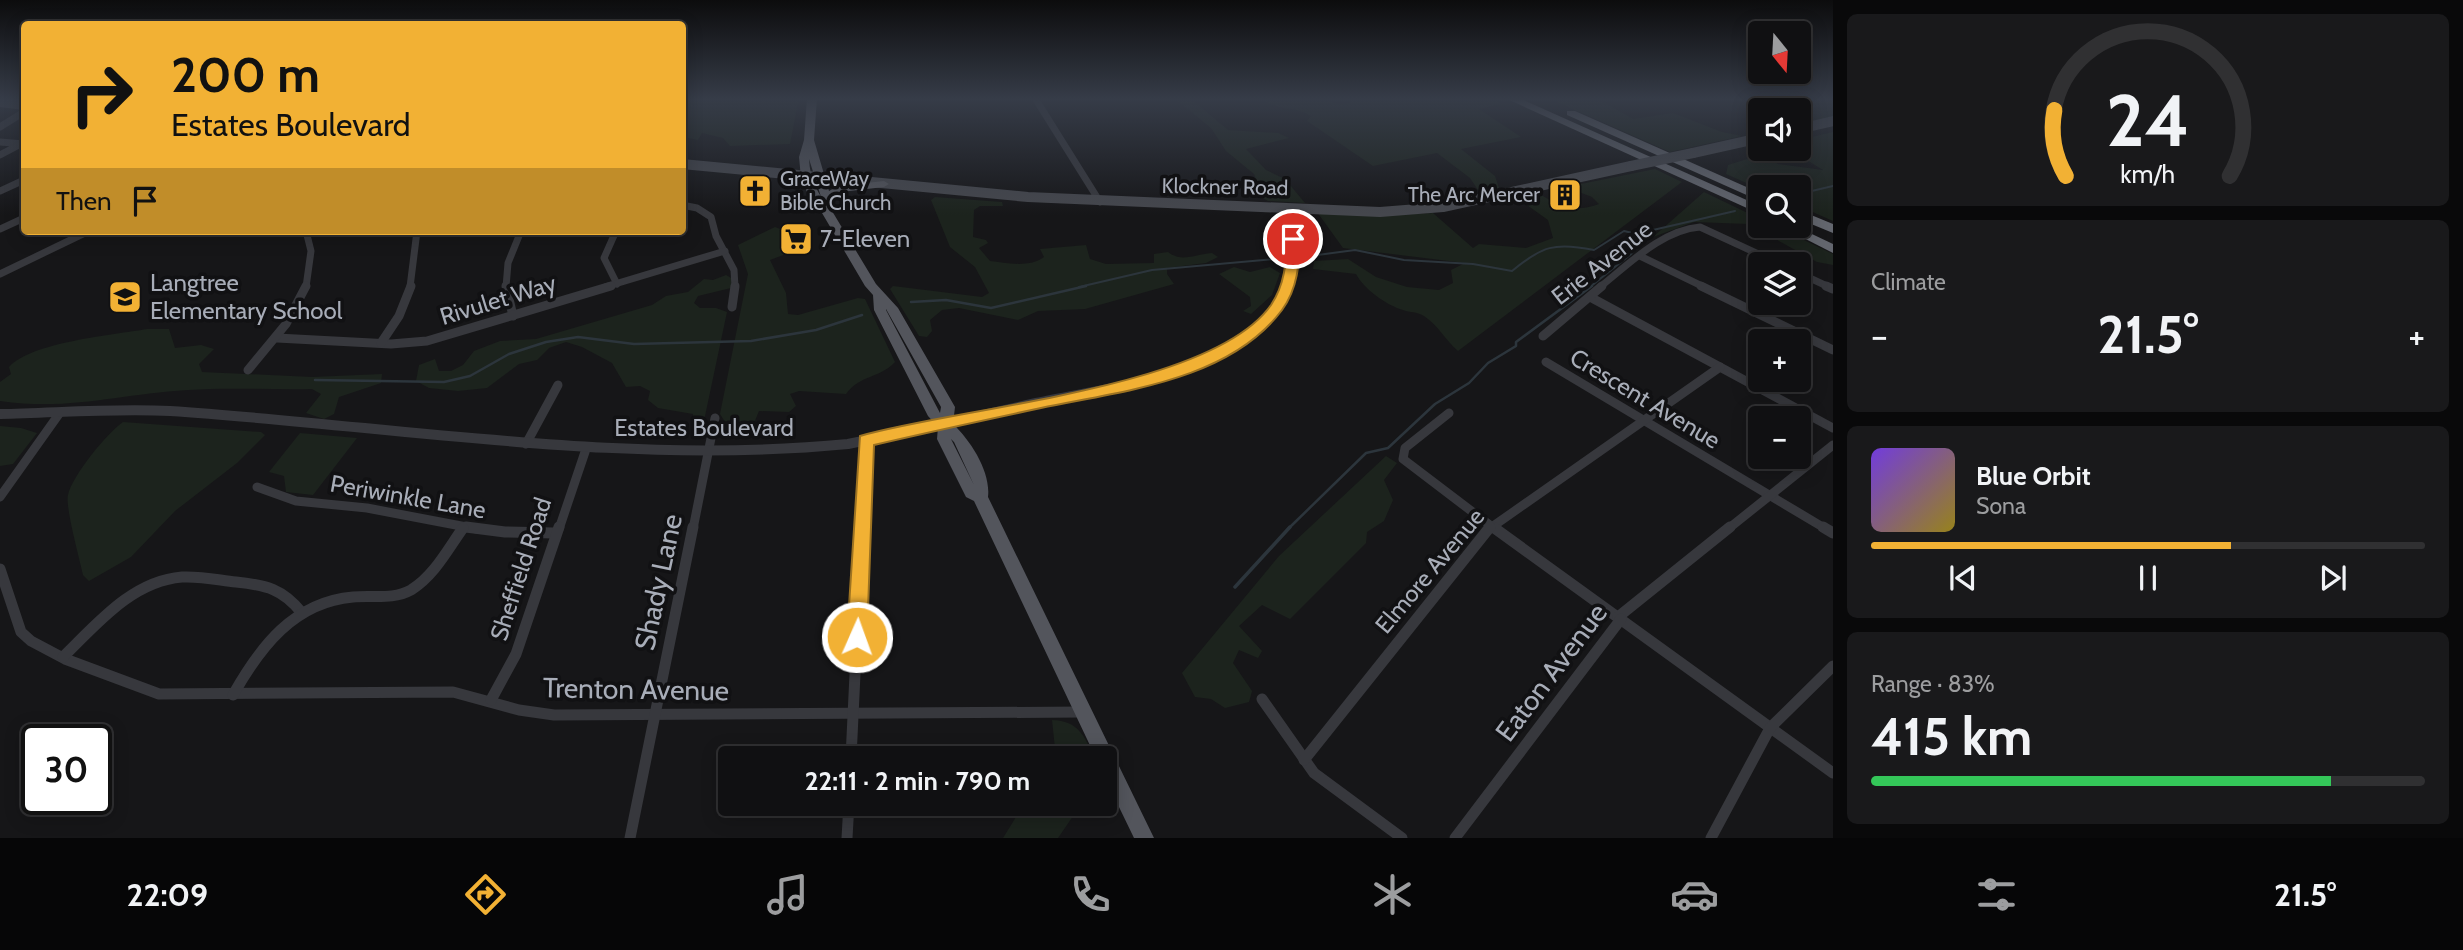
<!DOCTYPE html>
<html lang="en">
<head>
<meta charset="utf-8">
<style>
  body { margin:0; font-family:Cabin,sans-serif; background:#19191b; color:#f1f3f6; height:100vh; display:flex; flex-direction:column; font-size:26px; white-space:nowrap }
  * { box-sizing:border-box; margin:0 }
  p { font-size:23px; color:#9c9d9f }
  .icon { flex:none; width:38px; height:38px; fill:none; stroke:currentColor; stroke-width:2; stroke-linecap:round; stroke-linejoin:round }
  .map { position:relative; flex:1; overflow:hidden }
  .details { display:flex; flex-direction:column; gap:14px; padding:14px; background:#09090a; width:630px }
  .details>* { flex:none }
  .guide { position:absolute; left:21px; top:21px; width:665px; height:214px; border-radius:7px; box-shadow:0 4px 18px #0003,0 0 0 2px #303032; background:#f2b134; color:#111; overflow:hidden }
  .needle { width:46px; rotate:162deg }
  .tools { position:absolute; left:1748px; top:21px; display:grid; gap:14px }
  .tools a { display:grid; place-items:center; width:63px; height:63px; border-radius:7px; background:#101012; box-shadow:0 4px 18px #0003,0 0 0 2px #303032; font-size:35px }
  .speed { position:absolute; left:21px; top:724px; display:flex; gap:14px; font-size:35px; font-weight:700; text-align:center }
  .speed>* { display:grid; place-content:center; width:91px; height:91px; border-radius:50%; background:#101012; box-shadow:0 4px 18px #0003,0 0 0 2px #303032; line-height:1 }
  .speed .limit { border:4px solid #111; border-radius:10px; background:#fff; color:#111 }
  .pin { position:absolute; display:grid; place-items:center; width:60px; height:60px; color:#fff; margin:-30px; border:4px solid #fff; border-radius:50%; box-shadow:0 2px 7px #0007 }
  .me { position:absolute; width:77px; margin:-38px; rotate:2deg; stroke-linejoin:round; filter:drop-shadow(0 0 5px #0008) }
  .turn { display:flex; align-items:center; gap:24px; height:147px; padding:0 35px; font-size:32px }
  .turn .icon { width:91px; height:91px; stroke-width:2.5 }
  .turn b { display:block; font-size:49px; line-height:60px }
  .then { display:flex; align-items:center; height:66px; padding:0 35px; background:#0003; gap:14px; font-size:26px }
  .big { font-size:52px; font-weight:800; line-height:1.1 }
  .details .widget { flex:1; display:flex; flex-direction:column; justify-content:center; gap:10px; min-width:0; padding:0 24px; border-radius:10px; background:#19191b }
  .details .dial { align-items:center; gap:0 }
  .dial svg { height:182px; overflow:visible; fill:none; stroke:#303032; stroke-width:7; stroke-linecap:round; text-anchor:middle }
  .dial text { fill:#f1f3f6; stroke:none }
  .song { display:flex; align-items:center; gap:21px }
  .cover { width:84px; height:84px; border-radius:10px; background:linear-gradient(135deg,hsl(260 70% 55%),hsl(50 70% 35%)) }
  .played { height:7px; border-radius:4px; background:linear-gradient(90deg,#f2b134 65%,#303032 65%) }
  .keys { display:flex; justify-content:space-around; direction:ltr }
  .heat { display:flex; justify-content:space-between; align-items:center; font-size:38px; direction:ltr }
  .charge { height:10px; border-radius:5px; background:linear-gradient(90deg,#34c759 83%,#303032 0) }
  .trip { position:absolute; left:718px; top:746px; width:399px; height:70px; border-radius:7px; background:#101012; box-shadow:0 4px 18px #0003,0 0 0 2px #303032; font-weight:800; line-height:70px; text-align:center }
  .tabs { display:flex; height:112px; justify-content:space-around; align-items:center; background:#060607; color:#9c9d9f }
  .tabs .icon { width:49px; height:49px }
  .tabs .active { color:#f2b134 }
  .tabs b { font-size:32px; color:#f1f3f6 }
  main { display:flex; flex:1; min-height:0 }
  .map>svg:first-child { display:block }
  .green { fill:#1c231d }
  .lines { fill:none; stroke-linecap:round; stroke-linejoin:round }
  .stream-far2 { stroke:#2c353c; stroke-width:2 }
  .stream-far1 { stroke:#2c353c; stroke-width:2.5 }
  .stream { stroke:#2c353c; stroke-width:3.5 }
  .minor-far2 { stroke:#37383d; stroke-width:7 }
  .minor-far1 { stroke:#37383d; stroke-width:9 }
  .minor { stroke:#37383d; stroke-width:11 }
  .tertiary-far1 { stroke:#37383d; stroke-width:8 }
  .tertiary { stroke:#37383d; stroke-width:10 }
  .secondary { stroke:#45474d; stroke-width:10 }
  .primary { fill:#53555c; fill-rule:evenodd }
  .motorway { fill:#63666e; fill-rule:evenodd }
  .secondary-bridge { stroke:#45474d; stroke-width:10 }
  .route { fill:#f2b134; stroke:#9d7322; stroke-width:2 }
  .labels { text-anchor:middle; stroke-width:7; stroke-linejoin:round; paint-order:stroke }
  .far-poi-label { font-size:21px; fill:#a8adb8; stroke:#111113; text-anchor:start }
  .far-street-label { font-size:21px; fill:#a8adb8; stroke:#111113 }
  .poi-label { font-size:24px; fill:#a8adb8; stroke:#111113; text-anchor:start }
  .street-label { font-size:24px; fill:#a8adb8; stroke:#111113 }
  .near-street-label { font-size:28px; fill:#a8adb8; stroke:#111113 }
</style>
</head>
<body>
<main>
<div class="map">
<svg width="1833" height="838" viewBox="0 0 1833 838">
  <rect width="100%" height="100%" fill="#161618"/>
  <g class="green">
    <path d="M 683,98 L 799,98 L 790,144 L 730,146 L 723,138 L 702,133 L 698,140 L 683,137 Z"/>
    <path d="M 1174,98 L 1190,98 L 1228,130 L 1278,133 L 1289,138 L 1246,149 L 1266,170 L 1285,179 L 1305,203 L 1268,201 L 1263,198 L 1254,174 L 1226,151 L 1211,128 Z"/>
    <path d="M 1264,98 L 1318,98 L 1341,105 L 1364,98 L 1491,98 L 1501,104 L 1479,109 L 1521,137 L 1461,149 L 1495,176 L 1499,188 L 1478,190 L 1470,178 L 1437,153 L 1373,166 L 1307,121 L 1311,116 C 1296,106 1276,111 1262,99 Z"/>
    <path d="M 1548,98 L 1596,98 L 1633,119 L 1673,113 L 1722,132 L 1742,136 L 1670,152 Z"/>
    <path d="M 1776,98 L 1833,98 L 1833,117 L 1799,124 L 1799,110 L 1778,103 Z"/>
    <path d="M 1833,132 L 1833,221 L 1799,206 L 1799,187 L 1760,189 L 1726,174 L 1728,165 L 1760,155 L 1778,164 L 1823,170 L 1789,149 L 1799,149 L 1799,140 Z"/>
    <path d="M 1655,169 L 1682,182 L 1458,351 C 1445,340 1439,326 1424,316 C 1416,311 1411,313 1403,310 C 1386,305 1364,289 1356,274 L 1313,269 L 1314,261 L 1348,259 L 1376,277 L 1407,287 L 1439,290 L 1453,283 L 1451,270 L 1465,263 L 1343,248 L 1317,212 L 1374,216 L 1433,213 L 1473,248 L 1479,244 L 1526,248 L 1553,238 L 1548,220 L 1517,198 L 1538,193 C 1560,207 1574,213 1599,204 L 1592,197 L 1566,187 Z"/>
    <path d="M 1704,192 L 1760,219 L 1760,226 L 1775,226 L 1833,254 L 1833,265 L 1817,262 L 1748,224 L 1694,222 L 1653,237 Z"/>
    <path d="M 935,197 L 1002,202 L 1003,206 L 980,206 L 974,210 L 973,237 L 986,240 L 988,243 L 979,248 L 990,261 C 1006,263 1030,268 1044,257 L 1040,249 L 1086,245 L 1090,259 L 1106,264 L 1154,263 L 1154,254 L 1168,252 C 1182,263 1196,254 1212,253 L 1218,257 L 1206,263 L 1167,268 L 1167,274 L 1174,284 L 1085,309 L 1038,311 L 1018,320 L 959,308 L 942,310 L 930,320 L 932,331 L 927,337 L 919,336 L 890,289 L 893,286 L 982,297 L 989,293 L 975,267 L 950,247 L 931,200 Z"/>
    <path d="M 775,227 L 783,230 L 782,240 L 787,248 L 786,254 L 770,260 L 786,293 L 788,314 L 798,315 L 858,298 L 865,299 L 895,362 C 879,379 861,374 846,394 L 799,391 L 790,394 L 796,406 L 789,412 L 759,411 L 750,433 L 732,433 L 720,414 L 748,274 L 738,245 Z"/>
    <path d="M 1234,267 L 1250,272 L 1270,267 L 1280,273 L 1272,295 L 1251,314 L 1243,311 L 1251,306 L 1250,297 L 1219,274 Z"/>
    <path d="M 726,275 L 733,279 L 731,288 L 698,296 L 694,303 L 700,308 L 716,308 L 727,312 L 701,435 L 694,437 L 693,414 L 658,408 L 648,400 L 650,391 L 640,386 L 626,387 L 612,363 L 582,347 L 566,342 L 549,348 L 537,360 L 519,364 L 487,388 L 458,391 L 429,388 L 416,381 L 419,365 L 435,359 L 439,371 L 451,371 L 463,365 L 474,351 L 500,341 L 536,339 L 652,305 L 666,296 L 688,292 L 704,279 L 713,280 Z"/>
    <path d="M 147,329 L 169,329 L 175,348 L 201,345 L 214,349 L 199,364 L 202,372 L 312,377 L 382,374 L 381,383 L 339,397 L 334,414 L 324,419 L 306,413 L 321,394 L 312,389 C 271,390 229,387 188,390 C 119,394 71,411 0,401 L 0,382 L 11,374 L 9,367 C 32,342 113,335 147,329 Z"/>
    <path d="M 123,422 L 261,432 L 265,435 L 237,463 L 175,511 L 131,557 L 89,581 L 83,575 C 80,560 65,507 68,495 C 72,476 107,433 123,422 Z"/>
    <path d="M 0,426 L 21,428 L 37,433 L 13,464 L 0,466 Z"/>
    <path d="M 300,433 L 357,438 L 313,495 L 286,492 L 284,476 L 269,472 Z"/>
    <path d="M 1386,456 L 1397,463 L 1384,480 L 1393,500 L 1384,521 L 1367,532 L 1366,543 L 1290,619 L 1262,605 L 1239,626 L 1262,651 L 1258,658 L 1239,650 L 1233,663 L 1252,691 L 1249,702 L 1225,708 L 1211,699 L 1195,697 L 1182,673 L 1279,556 Z"/>
    <path d="M 1052,720 C 1079,721 1084,736 1095,758 L 1056,758 Z"/>
    <path d="M 1050,803 L 1082,803 L 1058,838 L 1003,838 L 1021,809 L 1050,808 Z"/>
  </g>
  <g class="lines">
    <g class="stream-far2">
      <path d="M 1799,194 L 1833,186"/>
      <path d="M 1310,256 L 1355,250 L 1404,260 L 1473,264 L 1512,271 C 1542,246 1555,242 1594,250 L 1624,231 L 1649,237"/>
      <path d="M 1079,287 L 1152,270 L 1285,258"/>
      <path d="M 1590,287 L 1631,254 L 1653,230 L 1735,211"/>
    </g>
    <g class="stream-far1">
      <path d="M 911,302 L 946,300 L 991,308 L 1086,286"/>
      <path d="M 315,380 L 444,382 L 470,376 L 509,354 L 546,342 L 578,337 L 634,344 L 751,341 L 816,330 L 862,315"/>
      <path d="M 1288,529 L 1366,453 L 1388,448 L 1435,404 L 1469,383 L 1488,363 L 1516,346 L 1516,342 L 1592,286"/>
    </g>
    <path class="stream" d="M 1235,587 L 1290,527"/>
    <g class="minor-far2">
      <path d="M 1035,98 L 1100,202"/>
      <path d="M 0,127 L 24,112"/>
      <path d="M 0,142 L 24,144"/>
      <path d="M 0,155 L 19,145"/>
      <path d="M 0,191 L 24,180"/>
      <path d="M 682,205 L 697,208 L 711,217 L 716,236 L 734,270 L 735,287"/>
      <path d="M 0,229 L 24,218"/>
      <path d="M 616,231 L 604,258 L 617,284"/>
      <path d="M 1640,256 L 1704,287"/>
      <path d="M 1799,273 L 1829,287"/>
      <path d="M 0,274 L 89,231"/>
      <path d="M 306,287 L 311,251 L 306,231"/>
      <path d="M 410,287 L 417,231"/>
      <path d="M 506,287 L 508,263 L 521,231"/>
      <path d="M 605,287 L 725,251"/>
      <path d="M 1600,287 C 1629,264 1662,230 1700,227 L 1780,264"/>
    </g>
    <g class="minor-far1">
      <path d="M 506,286 L 513,316"/>
      <path d="M 1701,286 L 1833,350"/>
      <path d="M 1826,286 L 1833,289"/>
      <path d="M 1590,297 L 1833,428"/>
      <path d="M 732,307 L 735,286"/>
      <path d="M 1543,336 L 1602,286"/>
      <path d="M 277,338 L 391,344 L 427,341 L 611,286"/>
      <path d="M 381,343 L 399,316 L 411,286"/>
      <path d="M 1546,362 L 1826,529"/>
      <path d="M 248,370 L 286,324 L 306,286"/>
      <path d="M 1449,413 L 1405,448 L 1403,459 L 1495,529"/>
      <path d="M 526,444 L 558,385"/>
      <path d="M 257,487 L 296,501 L 367,508 L 477,529"/>
      <path d="M 0,497 L 59,414"/>
      <path d="M 559,529 L 586,449"/>
      <path d="M 693,529 L 715,418"/>
      <path d="M 862,529 L 866,441"/>
      <path d="M 1489,529 L 1720,367"/>
      <path d="M 1728,529 L 1833,445"/>
    </g>
    <g class="minor">
      <path d="M 466,527 L 505,532 L 554,533"/>
      <path d="M 1493,527 L 1833,773"/>
      <path d="M 1823,527 L 1833,533"/>
      <path d="M 0,569 L 21,632 L 31,641 L 65,659 L 159,694 L 453,692 L 519,710 L 554,715 L 1083,712"/>
      <path d="M 1618,617 L 1730,527"/>
      <path d="M 63,657 C 97,624 132,581 182,577 C 201,576 218,580 236,582 C 266,585 283,589 302,613"/>
      <path d="M 233,695 C 260,647 294,602 353,597 C 373,595 393,600 411,590 C 434,576 448,549 463,528"/>
      <path d="M 1262,699 L 1314,773 L 1402,838"/>
      <path d="M 491,700 L 516,654 L 559,527"/>
      <path d="M 851,758 L 862,527"/>
      <path d="M 1304,760 L 1490,527"/>
      <path d="M 630,838 L 693,527"/>
      <path d="M 847,838 L 849,803"/>
      <path d="M 1455,838 L 1621,619"/>
      <path d="M 1711,838 L 1770,728 L 1833,666"/>
    </g>
    <path class="tertiary-far1" d="M 1286,287 C 1298,260 1293,236 1287,208"/>
    <path class="tertiary" d="M 0,414 C 56,413 114,408 170,411 C 396,426 621,466 848,444 C 911,431 974,417 1036,403 C 1119,385 1251,375 1287,286"/>
    <g class="secondary">
      <path d="M 0,102 L 24,105"/>
      <path d="M 1799,129 L 1833,121"/>
      <path d="M 1693,153 L 1760,138"/>
      <path d="M 682,164 L 1028,197 L 1380,212 L 1443,207 L 1631,166"/>
    </g>
    <path class="primary" d="M 807,98 L 817,98 L 814,140 L 829,191 L 838,186 L 884,181 L 889,184 L 884,187 L 841,192 L 830,200 L 822,200 L 809,159 C 810,180 818,195 832,211 L 876,284 L 898,308 L 955,407 L 953,424 C 971,441 991,472 988,497 L 1154,838 L 1134,838 L 1104,776 L 1104,758 L 1096,758 L 974,501 L 966,497 L 937,439 L 938,427 L 928,416 L 874,310 L 873,295 L 865,286 L 822,213 L 809,197 L 801,178 L 799,157 L 804,140 ZM 886,309 L 941,407 L 940,413 L 886,310 ZM 951,439 L 954,442 L 974,485 Z"/>
    <g class="motorway">
      <path d="M 1505,98 L 1519,98 L 1760,206 L 1760,214 Z"/>
      <path d="M 1567,111 L 1575,111 L 1760,193 L 1760,201 L 1567,115 Z"/>
      <path d="M 1799,210 L 1833,224 L 1833,233 L 1799,219 Z"/>
      <path d="M 1780,226 L 1795,226 L 1833,244 L 1833,253 Z"/>
    </g>
    <path class="secondary-bridge" d="M 1631,166 L 1693,153"/>
  </g>
  <linearGradient id="sky" x2="0" y2="1"><stop stop-color="#0c0c0d"/><stop offset="0.46" stop-color="#363c48"/><stop offset="1" stop-color="#363c48" stop-opacity="0"/></linearGradient>
  <rect width="1833" height="215" fill="url(#sky)"/>
  <path class="route" d="M 1293,235 L 1300,239 C 1299,264 1298,288 1282,310 C 1229,381 1121,391 1041,408 C 985,420 929,432 874,445 L 867,637 L 864,643 L 850,643 L 847,637 L 860,436 C 960,407 1212,389 1271,305 C 1285,284 1286,263 1287,239 Z"/>
  <defs>
    <symbol id="church-square" viewBox="-11 -11 22 22"><rect x="-9" y="-9" width="18" height="18" rx="4" fill="#f2b134" stroke="#111113"/><path d="M-1.2-6h2.4v3.5h3.3v2.4h-3.3V6h-2.4V-.1h-3.3v-2.4h3.3Z" fill="#111"/></symbol>
    <symbol id="building-square" viewBox="-11 -11 22 22"><rect x="-9" y="-9" width="18" height="18" rx="4" fill="#f2b134" stroke="#111113"/><path d="M-4-6H4V6H1V3H-1V6H-4ZM-2.5-4.3h1.7v1.8h-1.7ZM.8-4.3h1.7v1.8H.8ZM-2.5-1h1.7V.8h-1.7ZM.8-1h1.7V.8H.8Z" fill="#111"/></symbol>
    <symbol id="supermarket-square" viewBox="-11 -11 22 22"><rect x="-9" y="-9" width="18" height="18" rx="4" fill="#f2b134" stroke="#111113"/><path d="M-6-5.5h2.5l.6 2H6L4.5 2H-2.5L-4.4-4H-6ZM-1.5 3.2a1.3 1.3 0 1 0 .1 0ZM3 3.2a1.3 1.3 0 1 0 .1 0Z" fill="#111"/></symbol>
    <symbol id="school-square" viewBox="-11 -11 22 22"><rect x="-9" y="-9" width="18" height="18" rx="4" fill="#f2b134" stroke="#111113"/><path d="M0-5L7-2L0 1L-7-2ZM-4 1L0 2.5L4 1V4Q0 6-4 4Z" fill="#111"/></symbol>
  </defs>
  <g fill-rule="evenodd">
    <use href="#church-square" x="736" y="172" width="38" height="38"/>
    <use href="#building-square" x="1546" y="176" width="38" height="38"/>
    <use href="#supermarket-square" x="777" y="220" width="38" height="38"/>
    <use href="#school-square" x="106" y="278" width="38" height="38"/>
  </g>
  <g class="labels">
    <g class="far-poi-label">
      <text x="780" y="186">GraceWay<tspan x="780" dy="24">Bible Church</tspan></text>
      <text x="1540" y="202" text-anchor="end">The Arc Mercer</text>
    </g>
    <g class="far-street-label">
      <text transform="translate(1225 187) rotate(1)" y="7">Klockner Road</text>
    </g>
    <g class="poi-label">
      <text x="820" y="247">7-Eleven</text>
      <text x="150" y="291">Langtree<tspan x="150" dy="28">Elementary School</tspan></text>
    </g>
    <g class="street-label">
      <text transform="translate(1602 263) rotate(-38)" y="8">Erie Avenue</text>
      <text transform="translate(498 300) rotate(-17)" y="8">Rivulet Way</text>
      <text transform="translate(1645 399) rotate(31)" y="8">Crescent Avenue</text>
      <text x="704" y="436">Estates Boulevard</text>
      <text transform="translate(408 497) rotate(10)" y="8">Periwinkle Lane</text>
      <text transform="translate(521 569) rotate(-72)" y="8">Sheffield Road</text>
      <text transform="translate(1430 571) rotate(-50)" y="8">Elmore Avenue</text>
    </g>
    <g class="near-street-label">
      <text transform="translate(658 582) rotate(-78)" y="10">Shady Lane</text>
      <text transform="translate(1551 672) rotate(-53)" y="10">Eaton Avenue</text>
      <text transform="translate(636 689) rotate(1)" y="10">Trenton Avenue</text>
    </g>
  </g>
</svg>
<div class="tools">
<a><svg class="needle" viewBox="-14 -14 28 28"><path d="M0-13l5 13h-10z" fill="#e53935"/><path d="M0 13l5-13h-10z" fill="#9c9d9f"/></svg></a>
<a><svg class="icon" aria-label="sound" viewBox="0 0 24 24"><path d="M4 9h4l5-4v14l-5-4H4zM17 9q2 3 0 6"/></svg></a>
<a><svg class="icon" aria-label="search" viewBox="0 0 24 24"><circle cx="10" cy="10" r="6"/><path d="M15 15l6 6"/></svg></a>
<a><svg class="icon" aria-label="layers" viewBox="0 0 24 24"><path d="M12 4l9 5-9 5-9-5zM3 14l9 5 9-5"/></svg></a>
<a>+</a>
<a>−</a>
</div>
<div class="speed"><div class="limit">30</div></div>
<div class="pin" style="left:1293px;top:239px;background:#d93025"><svg class="icon" aria-label="arrive" viewBox="0 0 24 24"><path d="M6 21V4h12l-3 4 3 4H6"/></svg></div>
<svg class="me" style="left:857px;top:637px" viewBox="-20 -20 40 40"><circle r="17" fill="#f2b134" stroke="#fff" stroke-width="3"/><path d="M0-11L8 9 0 5-8 9z" fill="#fff"/></svg>
<div class="trip">22:11 · 2 min · 790 m</div>
<div class="guide">
<div class="turn"><svg class="icon" aria-label="right" viewBox="0 0 24 24"><path d="M7 20v-9h11M14 6l5 5-5 5"/></svg><div><b>200 m</b>Estates Boulevard</div></div>
<div class="then">Then<svg class="icon" aria-label="arrive" viewBox="0 0 24 24"><path d="M6 21V4h12l-3 4 3 4H6"/></svg></div>
</div>
</div>
<section class="details">
<div class="widget dial"><svg viewBox="0 0 100 80">
<path d="M14 69A42 42 0 1 1 86 69"/>
<path d="M14 69A42 42 0 0 1 9 40" stroke="#f2b134"/>
<text x="50" y="56" font-size="32" font-weight="700">24</text>
<text x="50" y="72" font-size="11">km/h</text>
</svg></div>
<div class="widget"><p>Climate</p>
<div class="heat"><a>−</a><b class="big">21.5°</b><a>+</a></div>
</div>
<div class="widget">
<div class="song"><i class="cover"></i><div><b>Blue Orbit</b><p>Sona</p></div></div>
<div class="played"></div>
<div class="keys"><svg class="icon" aria-label="previous" viewBox="0 0 24 24"><path d="M18 5L8 12l10 7zM5 5v14"/></svg><svg class="icon" aria-label="pause" viewBox="0 0 24 24"><path d="M8 5v14M16 5v14"/></svg><svg class="icon" aria-label="next" viewBox="0 0 24 24"><path d="M6 5l10 7-10 7zM19 5v14"/></svg></div>
</div>
<div class="widget"><p>Range · 83%</p><b class="big">415 km</b><div class="charge"></div></div>
</section>
</main>
<nav class="tabs">
<b>22:09</b>
<svg class="icon active" aria-label="directions" viewBox="0 0 24 24"><path d="M12 3l9 9-9 9-9-9zM9 14v-3h6M13 9l2 2-2 2"/></svg>
<svg class="icon" aria-label="music" viewBox="0 0 24 24"><path d="M9 18V5l10-2v13"/><circle cx="6" cy="18" r="3"/><circle cx="16" cy="16" r="3"/></svg>
<svg class="icon" aria-label="phone" viewBox="0 0 24 24"><path d="M5 4h4l2 5-3 2q2 4 5 5l2-3 5 2v4C11 20 4 13 5 4z"/></svg>
<svg class="icon" aria-label="climate" viewBox="0 0 24 24"><path d="M12 3v18M4 7l16 10M4 17L20 7"/></svg>
<svg class="icon" aria-label="car" viewBox="0 0 24 24"><path d="M5 17H2v-5l4-1 3-4h7l3 4 3 1v5h-3M9 17h6M6 11h13"/><circle cx="7" cy="17" r="2"/><circle cx="17" cy="17" r="2"/></svg>
<svg class="icon" aria-label="filters" viewBox="0 0 24 24"><path d="M4 7h16M4 17h16"/><circle cx="9" cy="7" r="2"/><circle cx="15" cy="17" r="2"/></svg>
<b>21.5°</b>
</nav>
</body>
</html>
